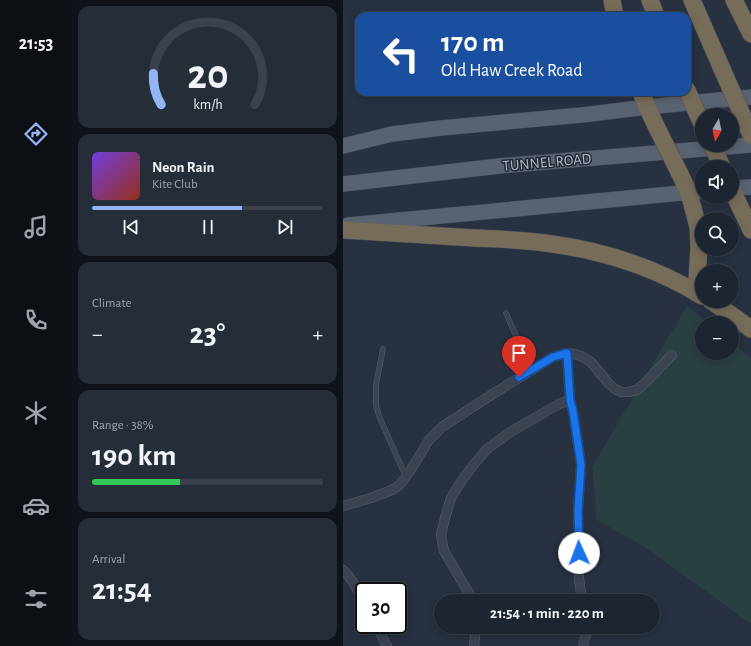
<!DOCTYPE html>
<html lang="en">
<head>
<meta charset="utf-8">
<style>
  body { margin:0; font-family:"Alegreya Sans",sans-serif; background:#252d38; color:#f1f3f6; height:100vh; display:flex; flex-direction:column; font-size:15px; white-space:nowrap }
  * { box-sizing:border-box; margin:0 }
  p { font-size:13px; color:#a0a5ab }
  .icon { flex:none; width:22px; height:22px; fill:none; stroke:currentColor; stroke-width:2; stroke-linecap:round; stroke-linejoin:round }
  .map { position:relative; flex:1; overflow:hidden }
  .details { display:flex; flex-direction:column; gap:6px; padding:6px; background:#10141a; width:271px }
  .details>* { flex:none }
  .guide { position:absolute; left:12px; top:12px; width:336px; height:84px; border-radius:12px; box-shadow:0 2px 10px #0003,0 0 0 1px #3b424c; background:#1a4fa0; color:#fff; overflow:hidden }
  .needle { width:26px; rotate:189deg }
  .fabs { position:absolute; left:352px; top:108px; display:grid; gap:8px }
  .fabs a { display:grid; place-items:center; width:44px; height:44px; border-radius:50%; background:#1d2530; box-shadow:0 2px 10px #0003,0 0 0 1px #3b424c; font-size:20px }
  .speed { position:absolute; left:12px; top:582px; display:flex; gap:8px; font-size:20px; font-weight:700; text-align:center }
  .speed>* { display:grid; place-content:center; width:52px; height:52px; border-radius:50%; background:#1d2530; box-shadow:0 2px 10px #0003,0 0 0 1px #3b424c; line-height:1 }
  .speed .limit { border:2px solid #111; border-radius:6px; background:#fff; color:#111 }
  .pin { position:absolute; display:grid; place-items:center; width:34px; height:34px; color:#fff; margin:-41px -17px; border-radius:50% 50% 50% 0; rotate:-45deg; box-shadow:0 0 4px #0007 }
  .pin .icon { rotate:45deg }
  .me { position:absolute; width:44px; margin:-22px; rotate:358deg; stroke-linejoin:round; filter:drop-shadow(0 0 3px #0008) }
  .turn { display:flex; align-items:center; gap:14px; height:84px; padding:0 20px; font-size:18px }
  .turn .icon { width:52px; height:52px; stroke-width:2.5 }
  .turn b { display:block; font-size:28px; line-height:34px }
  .big { font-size:30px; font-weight:600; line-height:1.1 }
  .details .tile { flex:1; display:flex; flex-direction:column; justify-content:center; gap:6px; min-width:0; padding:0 14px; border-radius:12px; background:#252d38 }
  .details .dial { align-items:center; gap:0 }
  .dial svg { height:104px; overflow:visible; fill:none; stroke:#3b424c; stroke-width:7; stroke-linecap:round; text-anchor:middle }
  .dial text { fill:#f1f3f6; stroke:none }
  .song { display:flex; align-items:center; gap:12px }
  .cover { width:48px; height:48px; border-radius:6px; background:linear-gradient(135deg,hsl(260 70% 55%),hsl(10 70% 35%)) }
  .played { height:4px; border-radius:2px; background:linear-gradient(90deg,#94b4f3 65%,#3b424c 65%) }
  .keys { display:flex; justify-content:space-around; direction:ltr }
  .heat { display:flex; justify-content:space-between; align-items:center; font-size:22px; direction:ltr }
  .charge { height:6px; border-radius:3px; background:linear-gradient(90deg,#34c759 38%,#3b424c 0) }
  .trip { position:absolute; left:91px; top:594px; width:226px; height:40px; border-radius:20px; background:#1d2530; box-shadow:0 2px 10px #0003,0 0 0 1px #3b424c; font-weight:600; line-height:40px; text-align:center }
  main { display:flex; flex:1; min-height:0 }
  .dock { display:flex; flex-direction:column; width:72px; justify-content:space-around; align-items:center; background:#0c0f13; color:#a0a5ab }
  .dock .icon { width:28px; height:28px }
  .dock .selected { color:#94b4f3 }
  .dock b { font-size:18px; color:#f1f3f6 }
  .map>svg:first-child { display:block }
  .green { fill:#2a3f42 }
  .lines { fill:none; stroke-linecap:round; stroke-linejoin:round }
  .service-casing { stroke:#59616d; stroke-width:5.5 }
  .minor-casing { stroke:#59616d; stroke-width:10 }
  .primary-casing { stroke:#454c59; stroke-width:16 }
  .motorway-casing { stroke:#464e5a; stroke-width:18 }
  .service { stroke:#3b4350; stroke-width:4.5 }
  .minor { stroke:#3b4350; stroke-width:9 }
  .primary { stroke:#596270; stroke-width:15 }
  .motorway { stroke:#756c59; stroke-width:17 }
  .motorway-bridge-casing { stroke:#464e5a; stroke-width:18; stroke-linecap:butt }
  .motorway-bridge { stroke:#756c59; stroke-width:17 }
  .route-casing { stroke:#114b97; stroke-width:10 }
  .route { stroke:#1a73e8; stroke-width:7 }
  .labels { text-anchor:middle; stroke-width:3; stroke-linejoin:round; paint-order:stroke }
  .street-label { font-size:15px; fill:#b8beca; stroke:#202835 }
</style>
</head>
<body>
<main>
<nav class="dock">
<b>21:53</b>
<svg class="icon selected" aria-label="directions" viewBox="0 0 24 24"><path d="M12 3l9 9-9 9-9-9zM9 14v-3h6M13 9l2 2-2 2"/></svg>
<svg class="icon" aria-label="music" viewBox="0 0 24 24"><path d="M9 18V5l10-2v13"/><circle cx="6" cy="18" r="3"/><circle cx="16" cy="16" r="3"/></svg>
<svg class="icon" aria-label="phone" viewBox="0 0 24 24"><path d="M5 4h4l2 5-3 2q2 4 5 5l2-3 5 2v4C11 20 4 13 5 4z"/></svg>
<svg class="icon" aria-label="climate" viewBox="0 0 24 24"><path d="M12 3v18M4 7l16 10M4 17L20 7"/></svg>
<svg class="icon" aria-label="car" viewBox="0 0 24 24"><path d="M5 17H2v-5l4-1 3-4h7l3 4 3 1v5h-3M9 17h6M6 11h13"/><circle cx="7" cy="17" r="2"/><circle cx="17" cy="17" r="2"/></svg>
<svg class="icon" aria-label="filters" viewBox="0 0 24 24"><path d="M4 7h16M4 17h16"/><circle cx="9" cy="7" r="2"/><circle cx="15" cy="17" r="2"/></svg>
</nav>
<section class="details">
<div class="tile dial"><svg viewBox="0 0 100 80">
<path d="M14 69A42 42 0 1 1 86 69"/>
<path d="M14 69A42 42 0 0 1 8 45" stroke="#94b4f3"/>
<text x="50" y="56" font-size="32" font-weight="700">20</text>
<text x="50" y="72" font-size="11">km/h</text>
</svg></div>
<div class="tile">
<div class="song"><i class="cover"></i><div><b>Neon Rain</b><p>Kite Club</p></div></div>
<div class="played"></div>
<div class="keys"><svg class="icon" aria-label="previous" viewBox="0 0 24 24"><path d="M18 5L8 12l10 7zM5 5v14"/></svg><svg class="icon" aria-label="pause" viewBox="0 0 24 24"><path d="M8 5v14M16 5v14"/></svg><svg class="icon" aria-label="next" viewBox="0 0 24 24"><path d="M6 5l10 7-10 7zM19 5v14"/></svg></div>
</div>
<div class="tile"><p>Climate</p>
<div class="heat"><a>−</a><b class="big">23°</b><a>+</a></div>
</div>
<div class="tile"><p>Range · 38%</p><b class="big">190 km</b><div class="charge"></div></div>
<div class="tile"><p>Arrival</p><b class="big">21:54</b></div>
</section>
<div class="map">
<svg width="408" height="646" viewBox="0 0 408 646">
  <rect width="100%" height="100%" fill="#273140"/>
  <path class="green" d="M 344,306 L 365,323 L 359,323 L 359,353 L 389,353 L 389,343 L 408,358 L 408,624 L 303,548 L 254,520 L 249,467 Z"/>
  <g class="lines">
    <defs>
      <g id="service">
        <path d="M 163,313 L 188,370"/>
        <path d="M 40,349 L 33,385 L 33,405 L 36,416 L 63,477"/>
      </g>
      <g id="minor">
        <path d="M 224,353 L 227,400 L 230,411 L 238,465 L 235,511 L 236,578 L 239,601"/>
        <path d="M 0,506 L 28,498 L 49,490 L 55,486 L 60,481 L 67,471 L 86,440 L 99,427 L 153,392 L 210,357 L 224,353 L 231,354 L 238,356 L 248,362 L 266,384 L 272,389 L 278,392 L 285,392 L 294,390 L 303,382 L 329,355"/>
        <path d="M 0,570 C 10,579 15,591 21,602"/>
        <path d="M 129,601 L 127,595 L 101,551 L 98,535 L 102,518 L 108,498 L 119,480 L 132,463 L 144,449 L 166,433 L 216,404 L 227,400"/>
        <path d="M 33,625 L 44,646"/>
        <path d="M 131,646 L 133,627"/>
        <path d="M 240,646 L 243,635 L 244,627"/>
      </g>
      <g id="primary">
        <path d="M 0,146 L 49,134 L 98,128 L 239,115 L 304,107 L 408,97"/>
        <path d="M 0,184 L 156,166 L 408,145"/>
        <path d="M 389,188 L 408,187"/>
        <path d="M 5,225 L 359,191"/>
      </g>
      <g id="motorway">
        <path d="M 269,0 L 272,16"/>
        <path d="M 307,0 L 313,16"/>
        <path d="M 349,0 L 379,69"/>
        <path d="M 391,0 L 408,34"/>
        <path d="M 298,92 L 304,107 L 314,128"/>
        <path d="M 337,174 L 346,193 L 355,227 L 356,247 L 354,280 L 355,293"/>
        <path d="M 389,190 L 408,230"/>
        <path d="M 0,230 C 38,232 77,235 115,237 C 144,239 173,239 202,243 C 257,250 312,267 359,296"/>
        <path d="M 368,301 L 383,311 L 408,329"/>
      </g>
    </defs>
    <use href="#service" class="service-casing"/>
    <use href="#minor" class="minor-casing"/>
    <use href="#primary" class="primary-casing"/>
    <use href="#motorway" class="motorway-casing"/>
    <use href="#service" class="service"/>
    <use href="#minor" class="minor"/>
    <use href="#primary" class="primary"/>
    <use href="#motorway" class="motorway"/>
    <defs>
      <g id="motorway-bridge">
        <path d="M 379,69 L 408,135"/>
        <path d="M 344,90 L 359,124"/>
        <path d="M 314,128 L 337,174"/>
        <path d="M 369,145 L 379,167"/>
      </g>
    </defs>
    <use href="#motorway-bridge" class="motorway-bridge-casing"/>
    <use href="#motorway-bridge" class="motorway-bridge"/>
  </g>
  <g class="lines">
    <defs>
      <path id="route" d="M 176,377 L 210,357 L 224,353 L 227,400 L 230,411 L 238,465 L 235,511 L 236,553"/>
    </defs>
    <use href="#route" class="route-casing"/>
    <use href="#route" class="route"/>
  </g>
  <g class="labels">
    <g class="street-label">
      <text transform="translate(204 162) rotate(-5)" y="5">TUNNEL ROAD</text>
    </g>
  </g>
</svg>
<div class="fabs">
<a><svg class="needle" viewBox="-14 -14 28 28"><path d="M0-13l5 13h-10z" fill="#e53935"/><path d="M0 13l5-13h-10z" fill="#a0a5ab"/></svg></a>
<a><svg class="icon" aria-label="sound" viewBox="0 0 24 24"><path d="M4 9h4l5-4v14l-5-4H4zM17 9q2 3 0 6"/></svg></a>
<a><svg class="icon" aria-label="search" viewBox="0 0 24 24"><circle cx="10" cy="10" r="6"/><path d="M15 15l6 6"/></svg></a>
<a>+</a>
<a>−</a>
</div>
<div class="speed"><div class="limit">30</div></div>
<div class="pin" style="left:176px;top:377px;background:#d93025"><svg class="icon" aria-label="arrive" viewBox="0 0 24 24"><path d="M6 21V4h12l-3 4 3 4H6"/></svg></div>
<svg class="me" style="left:236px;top:553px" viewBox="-20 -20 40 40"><circle r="19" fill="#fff"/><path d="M0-13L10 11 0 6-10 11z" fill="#1a73e8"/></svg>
<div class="trip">21:54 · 1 min · 220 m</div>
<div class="guide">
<div class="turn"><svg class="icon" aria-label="left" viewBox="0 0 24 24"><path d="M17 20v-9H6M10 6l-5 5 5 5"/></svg><div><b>170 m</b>Old Haw Creek Road</div></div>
</div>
</div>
</main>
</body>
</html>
